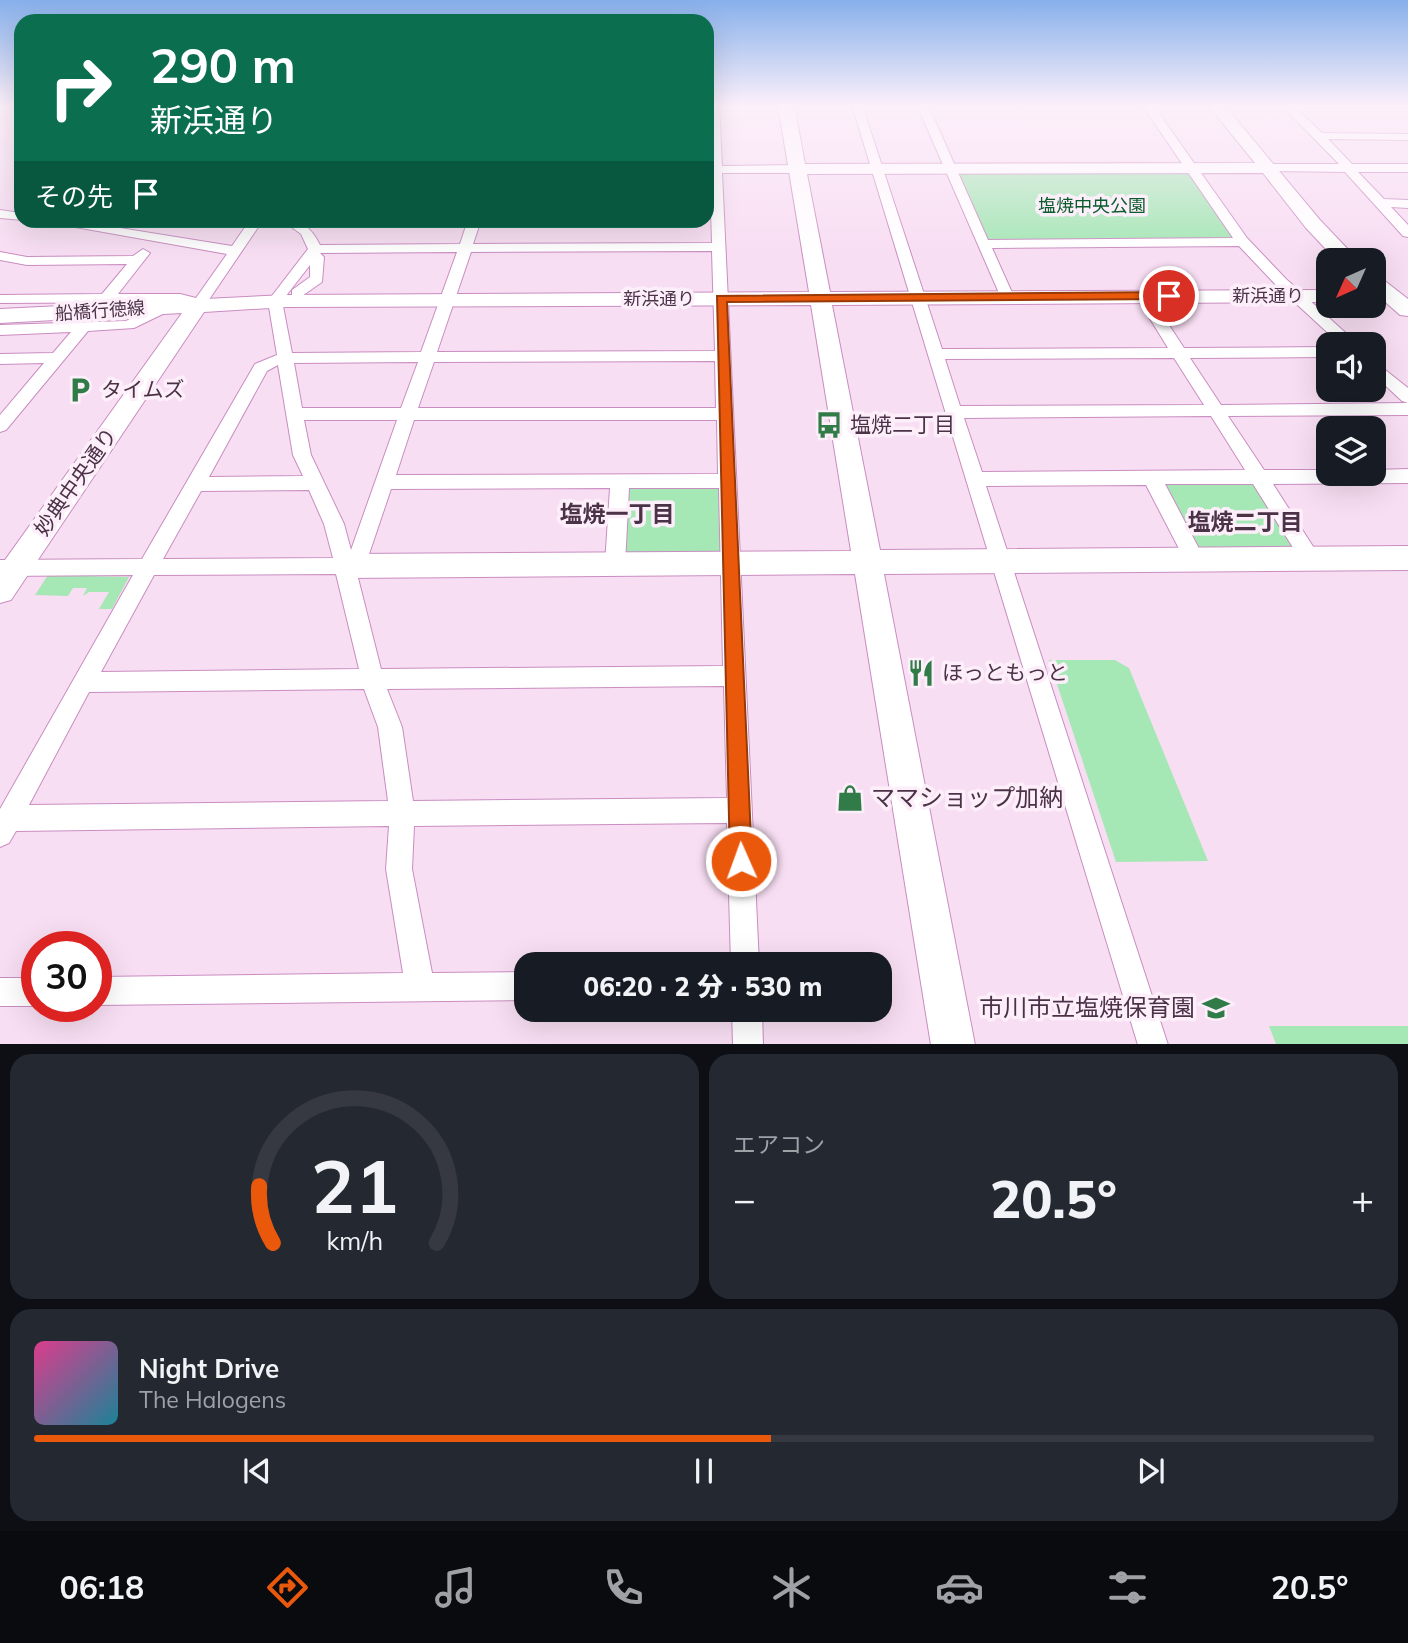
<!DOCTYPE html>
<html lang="ja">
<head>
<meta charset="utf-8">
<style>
  body { margin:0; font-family:Mulish,"Noto Sans JP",sans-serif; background:#242831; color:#f1f3f6; height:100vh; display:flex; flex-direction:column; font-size:26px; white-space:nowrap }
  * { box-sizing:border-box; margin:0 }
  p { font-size:23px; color:#9ea1a6 }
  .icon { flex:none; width:38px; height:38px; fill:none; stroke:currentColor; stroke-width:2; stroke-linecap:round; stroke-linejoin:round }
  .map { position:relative; height:1044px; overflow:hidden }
  .sheet { display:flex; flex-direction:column; gap:10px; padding:10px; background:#0d0f14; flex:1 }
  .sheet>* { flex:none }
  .hud { position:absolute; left:14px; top:14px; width:700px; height:214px; border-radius:21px; box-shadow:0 7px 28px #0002; background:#0b6e4f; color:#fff; overflow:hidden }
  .needle { width:46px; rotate:225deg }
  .tools { position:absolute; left:1316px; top:248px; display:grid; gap:14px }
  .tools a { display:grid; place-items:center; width:70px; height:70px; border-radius:14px; background:#171b24; box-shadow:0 7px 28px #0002; font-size:35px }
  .speed { position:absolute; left:21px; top:931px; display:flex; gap:14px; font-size:35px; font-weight:700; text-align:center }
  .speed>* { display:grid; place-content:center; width:91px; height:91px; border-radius:50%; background:#171b24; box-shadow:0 7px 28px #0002; line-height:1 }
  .speed .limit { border:10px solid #d22; background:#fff; color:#111 }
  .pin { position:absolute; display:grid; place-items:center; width:60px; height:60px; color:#fff; margin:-30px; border:4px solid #fff; border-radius:50%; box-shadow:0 2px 7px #0007 }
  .me { position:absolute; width:77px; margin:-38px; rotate:358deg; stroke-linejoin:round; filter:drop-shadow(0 0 5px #0008) }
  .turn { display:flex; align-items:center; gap:24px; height:147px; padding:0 21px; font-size:32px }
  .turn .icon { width:91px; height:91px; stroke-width:2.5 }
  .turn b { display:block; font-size:49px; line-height:60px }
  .then { display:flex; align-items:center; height:66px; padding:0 21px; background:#0003; gap:14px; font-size:26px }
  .big { font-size:52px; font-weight:800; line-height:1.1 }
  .sheet .tile { flex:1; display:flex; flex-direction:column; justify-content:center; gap:10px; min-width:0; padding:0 24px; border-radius:21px; background:#242831 }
  .sheet .dial { align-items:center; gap:0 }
  .dial svg { height:182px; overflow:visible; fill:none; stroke:#363941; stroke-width:7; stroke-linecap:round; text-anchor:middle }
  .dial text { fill:#f1f3f6; stroke:none }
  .song { display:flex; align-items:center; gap:21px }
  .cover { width:84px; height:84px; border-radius:10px; background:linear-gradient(135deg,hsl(330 70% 55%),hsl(190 70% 35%)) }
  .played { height:7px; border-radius:4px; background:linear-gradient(90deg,#ea580c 55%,#363941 55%) }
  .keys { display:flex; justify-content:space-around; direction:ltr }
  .heat { display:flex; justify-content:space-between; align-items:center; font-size:38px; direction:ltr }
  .sheet .tiles { flex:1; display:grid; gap:10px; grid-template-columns:1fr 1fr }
  .tile:last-child { grid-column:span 2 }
  .trip { position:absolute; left:514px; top:952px; width:378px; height:70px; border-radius:21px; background:#171b24; box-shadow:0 7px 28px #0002; font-weight:800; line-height:70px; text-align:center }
  .tabs { display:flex; height:112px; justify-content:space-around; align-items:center; background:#090b0e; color:#9ea1a6 }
  .tabs .icon { width:49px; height:49px }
  .tabs .current { color:#ea580c }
  .tabs b { font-size:32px; color:#f1f3f6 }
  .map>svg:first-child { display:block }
  .green { fill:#a6e7b6 }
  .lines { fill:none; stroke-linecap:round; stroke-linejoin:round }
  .street-casing { stroke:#c98dc1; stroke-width:2 }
  .secondary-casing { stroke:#c98dc1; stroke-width:2 }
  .street { fill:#fff; fill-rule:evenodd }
  .secondary { fill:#fff; fill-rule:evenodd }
  .route { fill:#ea580c; stroke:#983908; stroke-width:2 }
  .labels { text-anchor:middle; stroke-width:7; stroke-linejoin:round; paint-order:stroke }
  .far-park-label { font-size:18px; fill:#0b5c2d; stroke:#fdeffa }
  .far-street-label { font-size:18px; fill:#4b3247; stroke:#fdeffa }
  .poi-label { font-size:21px; fill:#4b3247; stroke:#fdeffa; text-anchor:start }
  .street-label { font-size:21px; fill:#4b3247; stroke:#fdeffa }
  .neighbourhood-label { font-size:23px; font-weight:bold; fill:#4b3247; stroke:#fdeffa }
  .near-poi-label { font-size:24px; fill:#4b3247; stroke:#fdeffa; text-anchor:start }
</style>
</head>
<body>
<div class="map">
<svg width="1408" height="1045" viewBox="0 0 1408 1045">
  <rect width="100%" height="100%" fill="#f8def3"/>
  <g class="green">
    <path d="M 961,172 L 1185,172 L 1190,173 L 1234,238 L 990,241 L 986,239 L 957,174 Z"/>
    <path d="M 1164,483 L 1250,483 L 1257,486 L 1295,546 L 1292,550 L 1193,548 Z"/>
    <path d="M 714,486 L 721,491 L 723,551 L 717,558 L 623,559 L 624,490 L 629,487 Z"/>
    <path d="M 48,575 L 129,577 L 112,609 L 99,609 L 109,592 L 89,592 L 83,596 L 87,588 L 73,588 L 68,596 L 35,595 Z"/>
    <path d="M 1049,660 L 1115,660 L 1129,668 L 1208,861 L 1116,862 Z"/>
    <path d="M 1269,1026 L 1408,1026 L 1408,1044 L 1276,1044 Z"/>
  </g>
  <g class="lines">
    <defs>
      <g id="street">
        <path d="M 709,105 L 719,105 L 722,166 L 797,165 L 803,169 L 797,173 L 722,173 L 759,964 L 731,964 L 727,823 L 414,826 L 412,869 L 432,973 L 527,972 L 527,1000 L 96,1005 L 96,977 L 403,973 L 386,869 L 389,826 L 16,831 L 9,843 L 0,847 L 0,809 L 133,575 L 0,576 L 0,560 L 142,559 L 255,364 L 277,355 L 268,301 L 308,249 L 301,234 L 282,220 C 302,220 311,227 320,245 L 460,244 L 468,220 L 481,220 L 473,244 L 712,243 L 710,174 L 707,174 L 707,166 L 710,166 ZM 712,251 L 715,351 L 437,352 L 471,252 ZM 457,252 L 421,352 L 292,353 L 282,301 L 310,265 L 310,277 L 292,290 L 292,296 L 302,296 L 322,282 L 324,257 L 320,253 ZM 715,361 L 716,408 L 418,408 L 434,362 ZM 418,362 L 401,408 L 302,408 L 294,363 ZM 278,365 L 293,455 L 303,476 L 209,477 L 267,371 ZM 304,420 L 397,420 L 351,550 L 344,524 L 311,455 ZM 414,420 L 717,420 L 718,474 L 396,475 ZM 610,488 L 605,564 L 608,570 L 622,570 L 625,564 L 629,488 L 719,488 L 723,666 L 381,669 L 357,574 L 365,566 L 391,489 ZM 309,490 L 324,524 L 333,558 L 163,559 L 201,491 ZM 336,574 L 359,669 L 101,672 L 154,575 ZM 724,686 L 727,798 L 413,801 L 402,727 L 387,689 ZM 364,689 L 378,727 L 388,801 L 29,805 L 89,692 Z"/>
        <path d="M 852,105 L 862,105 L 942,349 L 1168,348 L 1136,296 L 1143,292 L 1148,293 L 1184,348 L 1328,347 L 1328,357 L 1190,358 L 1221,405 L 1408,403 L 1408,415 L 1228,416 L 1264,470 L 1328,470 L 1328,474 L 1374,474 L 1374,470 L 1408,469 L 1408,483 L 1273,484 L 1321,559 L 1318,565 L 1304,565 L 1253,484 L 1165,484 L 1205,560 L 1202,566 L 1188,566 L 1146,485 L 986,486 L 1168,1045 L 1138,1045 ZM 1174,358 L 1204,405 L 960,406 L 945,359 ZM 1211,416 L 1245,470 L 982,472 L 964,418 Z"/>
        <path d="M 917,105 L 928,105 L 988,240 L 1233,238 L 1142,105 L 1153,105 L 1247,238 L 1286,279 L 1359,345 L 1341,345 L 1276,285 L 1239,246 L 992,248 L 1014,297 L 1007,301 L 1002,300 Z"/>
        <path d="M 1281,105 L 1408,105 L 1408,111 L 1299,111 L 1322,133 L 1408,134 L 1408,140 L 1328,139 L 1352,164 L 1408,164 L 1408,172 L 1358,172 L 1384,199 L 1408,200 L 1408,208 L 1391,207 L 1408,225 L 1408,237 L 1403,236 L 1345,172 L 1264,171 L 1262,168 L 1268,164 L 1339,164 Z"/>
        <path d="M 0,210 L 21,213 L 23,220 L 0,218 Z"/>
        <path d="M 36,220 L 70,220 L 232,246 L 250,220 L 263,220 L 204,307 L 171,302 L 175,306 L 173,309 L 134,328 L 88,331 L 6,430 L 0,432 L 0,415 L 44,363 L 0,364 L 0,354 L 53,353 L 71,332 L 0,335 L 0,325 L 126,321 L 164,302 L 0,303 L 0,295 L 102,294 L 127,264 L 27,265 L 0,260 L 0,252 L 27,257 L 133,256 L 143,249 L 150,253 L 118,294 L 180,294 L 196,298 L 227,254 Z"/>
        <path d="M 1374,361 L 1408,388 L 1408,403 L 1402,401 L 1374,375 Z"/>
        <path d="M 0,978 L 37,978 L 38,1006 L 0,1006 Z"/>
        <path d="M 732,1010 L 762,1010 L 763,1045 L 733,1045 Z"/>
      </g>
      <g id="secondary">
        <path d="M 778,105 L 794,105 L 805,164 L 1255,163 L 1208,105 L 1224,105 L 1320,220 L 1359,261 L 1337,261 L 1306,228 L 1263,173 L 807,174 L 830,292 L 1328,290 L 1328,302 L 832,305 L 880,550 L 1408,546 L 1408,570 L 884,574 L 975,1045 L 931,1045 L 855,574 L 345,578 L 335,574 L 330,566 L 335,558 L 345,554 L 851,551 L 811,305 L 287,307 L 204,312 L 11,600 L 0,603 L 0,567 L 182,313 L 0,323 L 0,309 L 287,295 L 809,292 Z"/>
        <path d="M 1374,276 L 1381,278 L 1408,299 L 1408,316 L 1400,315 L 1374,292 Z"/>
      </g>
    </defs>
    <use href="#street" class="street-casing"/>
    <use href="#secondary" class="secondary-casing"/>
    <use href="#street" class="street"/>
    <use href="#secondary" class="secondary"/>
  </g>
  <linearGradient id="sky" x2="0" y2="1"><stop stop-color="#87b0eb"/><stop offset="0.42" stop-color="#fcf0fa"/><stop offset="1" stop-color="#fcf0fa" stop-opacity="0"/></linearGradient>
  <rect width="1408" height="252" fill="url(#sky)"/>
  <path class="route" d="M 1169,292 L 1175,296 L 1173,299 L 727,302 L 752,861 L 748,869 L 741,872 L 733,869 L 730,861 L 717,296 Z"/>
  <defs>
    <symbol id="parking-bare" viewBox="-9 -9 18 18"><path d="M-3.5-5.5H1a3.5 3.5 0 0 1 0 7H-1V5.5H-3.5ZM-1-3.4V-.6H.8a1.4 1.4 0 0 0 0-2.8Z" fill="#317b49" stroke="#fdeffa" stroke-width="2.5" paint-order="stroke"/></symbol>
    <symbol id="bus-bare" viewBox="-9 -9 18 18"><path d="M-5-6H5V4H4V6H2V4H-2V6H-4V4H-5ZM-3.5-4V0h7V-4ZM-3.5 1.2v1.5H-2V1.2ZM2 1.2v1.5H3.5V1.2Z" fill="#317b49" stroke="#fdeffa" stroke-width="2.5" paint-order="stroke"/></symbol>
    <symbol id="restaurant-bare" viewBox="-9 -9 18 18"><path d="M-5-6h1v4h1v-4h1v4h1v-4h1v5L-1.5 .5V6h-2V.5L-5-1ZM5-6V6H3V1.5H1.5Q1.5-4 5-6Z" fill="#317b49" stroke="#fdeffa" stroke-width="2.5" paint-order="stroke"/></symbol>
    <symbol id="shop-bare" viewBox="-9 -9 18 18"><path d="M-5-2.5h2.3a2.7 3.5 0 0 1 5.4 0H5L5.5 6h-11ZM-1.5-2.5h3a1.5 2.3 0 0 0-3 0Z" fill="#317b49" stroke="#fdeffa" stroke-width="2.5" paint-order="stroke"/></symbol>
    <symbol id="school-bare" viewBox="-9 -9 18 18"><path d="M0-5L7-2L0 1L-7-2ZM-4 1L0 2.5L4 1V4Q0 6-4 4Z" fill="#317b49" stroke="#fdeffa" stroke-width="2.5" paint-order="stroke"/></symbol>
  </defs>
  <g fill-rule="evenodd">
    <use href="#parking-bare" x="61" y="371" width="38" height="38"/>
    <use href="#bus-bare" x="810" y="406" width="38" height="38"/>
    <use href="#restaurant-bare" x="902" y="654" width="38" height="38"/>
    <use href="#shop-bare" x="831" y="779" width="38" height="38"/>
    <use href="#school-bare" x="1197" y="989" width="38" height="38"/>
  </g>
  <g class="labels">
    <g class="far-park-label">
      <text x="1092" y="212">塩焼中央公園</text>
    </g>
    <g class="far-street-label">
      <text x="1268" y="302">新浜通り</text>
      <text x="659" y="305">新浜通り</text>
      <text transform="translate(100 311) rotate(-4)" y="6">船橋行徳線</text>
    </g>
    <g class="poi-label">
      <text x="101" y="397">タイムズ</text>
      <text x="850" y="432">塩焼二丁目</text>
      <text x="942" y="680">ほっともっと</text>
    </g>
    <g class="street-label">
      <text transform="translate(76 482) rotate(-55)" y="7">妙典中央通り</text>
    </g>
    <g class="neighbourhood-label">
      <text x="617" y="522">塩焼一丁目</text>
      <text x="1245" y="530">塩焼二丁目</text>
    </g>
    <g class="near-poi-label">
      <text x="871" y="806">ママショップ加納</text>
      <text x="1195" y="1016" text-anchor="end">市川市立塩焼保育園</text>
    </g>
  </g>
</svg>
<div class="tools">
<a><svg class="needle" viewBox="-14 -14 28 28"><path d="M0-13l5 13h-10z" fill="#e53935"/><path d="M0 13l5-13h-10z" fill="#9ea1a6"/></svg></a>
<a><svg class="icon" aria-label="sound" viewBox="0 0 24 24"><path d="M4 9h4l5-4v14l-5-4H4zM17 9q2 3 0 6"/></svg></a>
<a><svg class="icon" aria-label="layers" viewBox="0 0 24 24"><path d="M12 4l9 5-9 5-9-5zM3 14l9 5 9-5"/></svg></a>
</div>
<div class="speed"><div class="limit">30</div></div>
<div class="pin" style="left:1169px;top:296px;background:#d93025"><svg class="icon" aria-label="arrive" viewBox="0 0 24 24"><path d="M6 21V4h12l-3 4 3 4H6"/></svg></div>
<svg class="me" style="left:741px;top:861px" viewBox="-20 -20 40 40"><circle r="17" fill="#ea580c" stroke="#fff" stroke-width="3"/><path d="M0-11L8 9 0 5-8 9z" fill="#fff"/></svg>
<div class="trip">06:20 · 2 分 · 530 m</div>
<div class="hud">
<div class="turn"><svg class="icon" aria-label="right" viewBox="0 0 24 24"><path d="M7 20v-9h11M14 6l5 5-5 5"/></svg><div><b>290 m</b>新浜通り</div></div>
<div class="then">その先<svg class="icon" aria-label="arrive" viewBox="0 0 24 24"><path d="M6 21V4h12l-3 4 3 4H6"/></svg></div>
</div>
</div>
<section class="sheet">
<div class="tiles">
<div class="tile dial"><svg viewBox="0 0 100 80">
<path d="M14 69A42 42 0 1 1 86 69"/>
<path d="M14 69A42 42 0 0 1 8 44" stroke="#ea580c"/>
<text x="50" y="56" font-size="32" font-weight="700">21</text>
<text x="50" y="72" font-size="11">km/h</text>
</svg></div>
<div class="tile"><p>エアコン</p>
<div class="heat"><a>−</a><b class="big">20.5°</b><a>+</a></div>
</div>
<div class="tile">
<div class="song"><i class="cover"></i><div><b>Night Drive</b><p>The Halogens</p></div></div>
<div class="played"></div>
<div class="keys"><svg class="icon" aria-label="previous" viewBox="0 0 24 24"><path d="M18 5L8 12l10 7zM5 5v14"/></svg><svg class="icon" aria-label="pause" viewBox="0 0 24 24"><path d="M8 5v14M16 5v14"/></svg><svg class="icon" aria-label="next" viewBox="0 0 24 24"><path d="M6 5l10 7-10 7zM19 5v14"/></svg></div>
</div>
</div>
</section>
<nav class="tabs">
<b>06:18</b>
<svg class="icon current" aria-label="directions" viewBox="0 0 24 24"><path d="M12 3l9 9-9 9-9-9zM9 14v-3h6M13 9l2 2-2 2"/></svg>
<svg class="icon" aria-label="music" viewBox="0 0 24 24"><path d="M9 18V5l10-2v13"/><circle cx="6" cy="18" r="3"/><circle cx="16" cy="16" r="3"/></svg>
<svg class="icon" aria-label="phone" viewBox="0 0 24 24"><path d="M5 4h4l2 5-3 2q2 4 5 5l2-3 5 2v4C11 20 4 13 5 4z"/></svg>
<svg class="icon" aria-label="climate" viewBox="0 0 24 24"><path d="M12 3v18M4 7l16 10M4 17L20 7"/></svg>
<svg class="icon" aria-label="car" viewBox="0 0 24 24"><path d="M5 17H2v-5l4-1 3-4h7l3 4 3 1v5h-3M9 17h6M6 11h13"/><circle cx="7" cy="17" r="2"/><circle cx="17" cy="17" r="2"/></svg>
<svg class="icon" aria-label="filters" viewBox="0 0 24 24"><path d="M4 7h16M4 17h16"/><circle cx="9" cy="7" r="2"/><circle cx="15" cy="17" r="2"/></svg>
<b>20.5°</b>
</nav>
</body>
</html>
